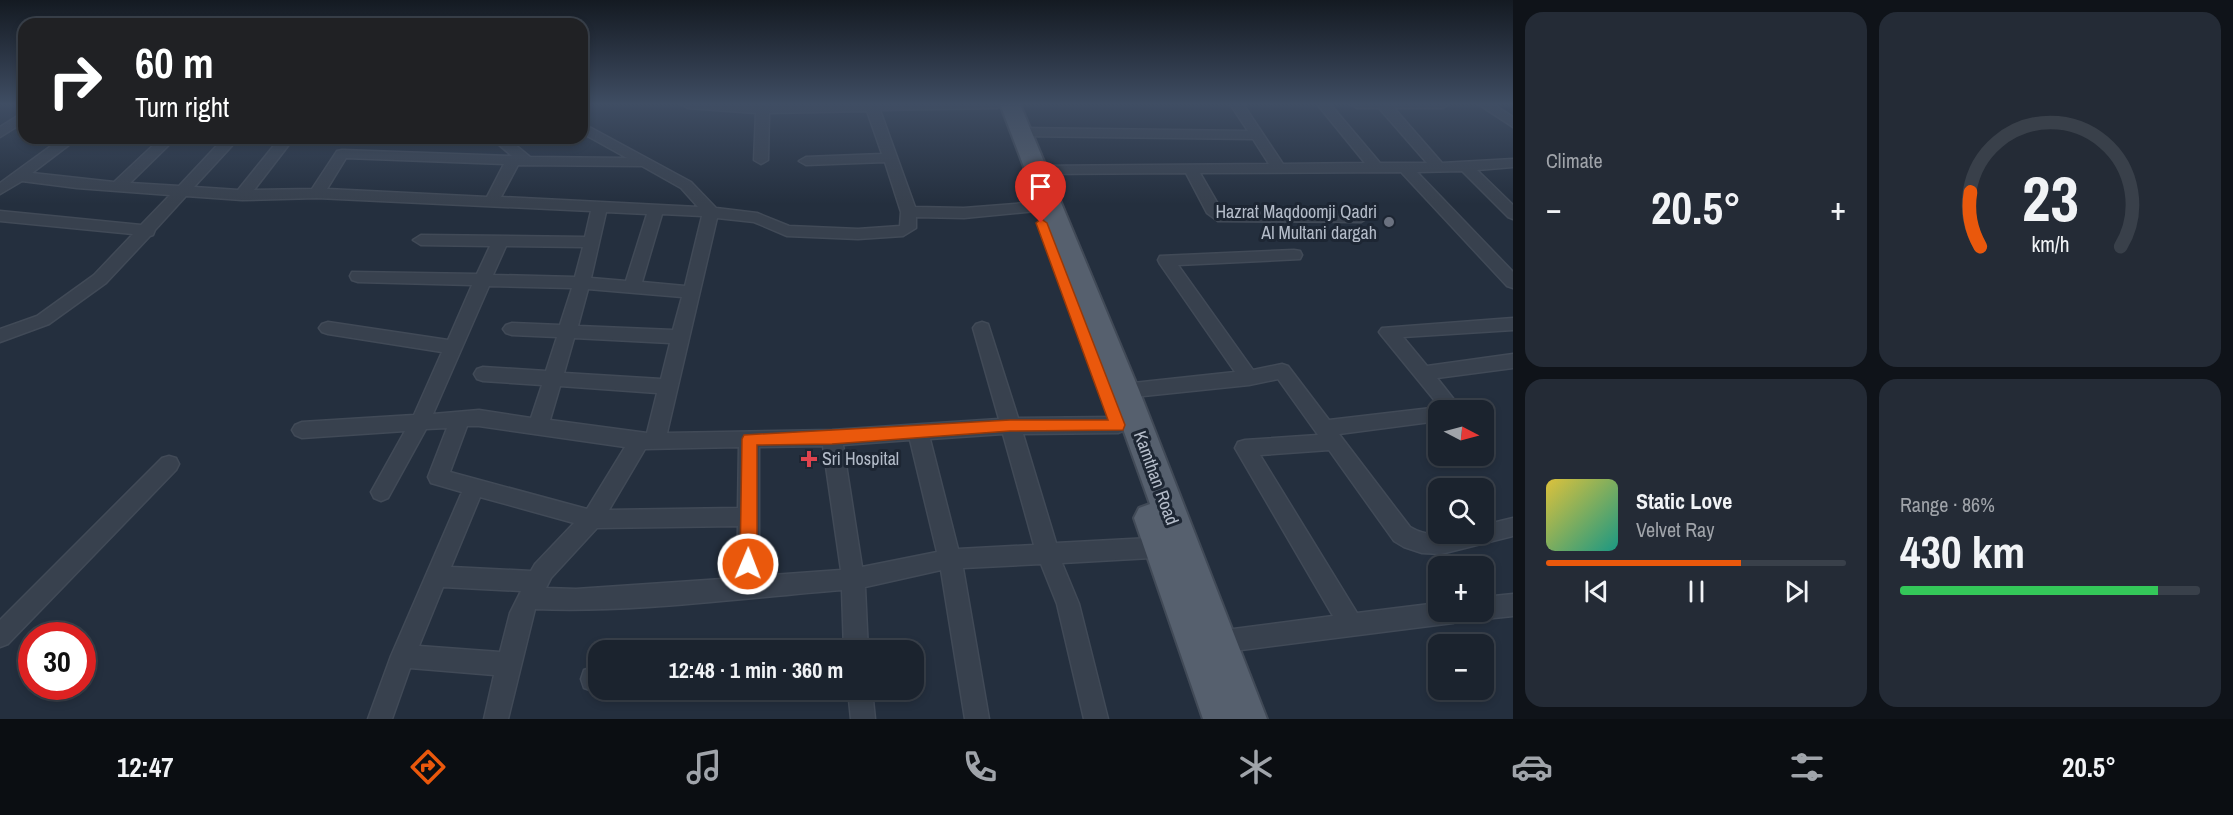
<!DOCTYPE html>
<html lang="en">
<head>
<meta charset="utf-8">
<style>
  body { margin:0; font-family:"Archivo Narrow",sans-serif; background:#242b36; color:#f1f3f6; height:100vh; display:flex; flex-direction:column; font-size:22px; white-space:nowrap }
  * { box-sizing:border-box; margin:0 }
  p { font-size:20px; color:#a0a4aa }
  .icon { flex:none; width:33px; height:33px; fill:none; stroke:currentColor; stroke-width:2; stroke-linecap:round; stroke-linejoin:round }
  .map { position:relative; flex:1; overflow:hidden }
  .drawer { display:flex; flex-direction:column; gap:12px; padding:12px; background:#0f1319; width:720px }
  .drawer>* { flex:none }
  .top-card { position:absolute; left:18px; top:18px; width:570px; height:126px; border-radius:18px; box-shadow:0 3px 9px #0003,0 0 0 2px #39404a; background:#202124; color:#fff; overflow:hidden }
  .needle { width:39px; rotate:96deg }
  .fabs { position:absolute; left:1428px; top:400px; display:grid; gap:12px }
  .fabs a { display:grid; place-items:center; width:66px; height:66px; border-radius:12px; background:#1b232e; box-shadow:0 3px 9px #0003,0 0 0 2px #39404a; font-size:30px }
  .speed { position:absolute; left:18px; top:622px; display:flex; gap:12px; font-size:30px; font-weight:700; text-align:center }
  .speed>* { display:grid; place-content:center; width:78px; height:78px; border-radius:50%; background:#1b232e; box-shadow:0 3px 9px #0003,0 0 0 2px #39404a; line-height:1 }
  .speed .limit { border:9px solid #d22; background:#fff; color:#111 }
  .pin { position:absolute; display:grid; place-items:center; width:51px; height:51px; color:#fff; margin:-62px -26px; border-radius:50% 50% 50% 0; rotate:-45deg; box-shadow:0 0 6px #0007 }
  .pin .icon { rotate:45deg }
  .me { position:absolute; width:66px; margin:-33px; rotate:1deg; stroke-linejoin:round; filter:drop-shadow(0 0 4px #0008) }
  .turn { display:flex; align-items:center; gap:21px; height:126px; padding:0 18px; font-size:27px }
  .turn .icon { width:78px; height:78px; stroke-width:2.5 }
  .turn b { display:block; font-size:42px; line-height:51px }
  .big { font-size:45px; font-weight:700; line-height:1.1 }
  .drawer .tile { flex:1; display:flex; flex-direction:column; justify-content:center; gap:9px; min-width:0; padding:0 21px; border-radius:18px; background:#242b36 }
  .drawer .dial { align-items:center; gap:0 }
  .dial svg { height:156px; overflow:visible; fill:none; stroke:#39404a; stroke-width:7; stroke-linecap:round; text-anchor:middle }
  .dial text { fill:#f1f3f6; stroke:none }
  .song { display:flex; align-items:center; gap:18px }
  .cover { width:72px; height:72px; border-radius:9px; background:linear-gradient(135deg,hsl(50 70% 55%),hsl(170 70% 35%)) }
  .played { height:6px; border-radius:3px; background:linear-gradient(90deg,#ea580c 65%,#39404a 65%) }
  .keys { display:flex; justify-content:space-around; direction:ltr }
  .heat { display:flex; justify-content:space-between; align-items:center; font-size:33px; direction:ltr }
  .charge { height:9px; border-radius:4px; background:linear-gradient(90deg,#34c759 86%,#39404a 0) }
  .drawer .tiles { flex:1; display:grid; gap:12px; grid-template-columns:repeat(2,1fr) }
  .trip { position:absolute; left:588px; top:640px; width:336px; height:60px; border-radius:18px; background:#1b232e; box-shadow:0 3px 9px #0003,0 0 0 2px #39404a; font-weight:700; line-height:60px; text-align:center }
  .tab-bar { display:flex; height:96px; justify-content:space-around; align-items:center; background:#0b0e12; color:#a0a4aa }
  .tab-bar .icon { width:42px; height:42px }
  .tab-bar .on { color:#ea580c }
  .tab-bar b { font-size:27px; color:#f1f3f6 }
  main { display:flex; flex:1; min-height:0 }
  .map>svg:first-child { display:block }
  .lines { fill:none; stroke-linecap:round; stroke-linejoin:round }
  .street-casing { stroke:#414a57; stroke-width:3 }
  .primary-casing { stroke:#414a57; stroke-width:4 }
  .street { fill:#38414e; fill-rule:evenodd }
  .primary { fill:#56606e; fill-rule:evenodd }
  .route { fill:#ea580c; stroke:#983908; stroke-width:1.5 }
  .worship-dot { fill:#6b7280; stroke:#1d2633; stroke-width:2 }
  .health-dot { fill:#e0444e; stroke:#1d2633; stroke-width:2 }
  .labels { text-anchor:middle; stroke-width:6; stroke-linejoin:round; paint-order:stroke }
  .poi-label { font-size:18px; fill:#b4bcc9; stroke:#1d2633; text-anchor:end }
  .street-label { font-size:18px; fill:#b4bcc9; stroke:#1d2633 }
</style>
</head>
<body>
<main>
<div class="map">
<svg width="1513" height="719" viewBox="0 0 1513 719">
  <rect width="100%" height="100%" fill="#242f3e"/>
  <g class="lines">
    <defs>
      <g id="street">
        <path d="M 681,104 L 1003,104 L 997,108 L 880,110 L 915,207 L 964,208 L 1051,201 L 1056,203 L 1059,206 L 1056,209 L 964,218 L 916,217 L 916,228 L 903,236 L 858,239 L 787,236 L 754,222 L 717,218 L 667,433 L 832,430 L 999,419 L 973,328 L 976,324 L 982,322 L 988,324 L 1018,418 L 1118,417 L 1125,420 L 1128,425 L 1125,430 L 1118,433 L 1023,434 L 1056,543 L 1169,537 L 1177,540 L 1180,547 L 1177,554 L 1169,557 L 1062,563 L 1079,604 L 1108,719 L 1084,719 L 1057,604 L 1041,564 L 963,568 L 989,719 L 965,719 L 941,570 L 865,587 L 868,651 L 844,651 L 842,590 C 741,598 637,613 535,609 L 508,719 L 484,719 L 494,675 L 410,668 L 392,719 L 368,719 L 391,656 L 462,492 L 431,483 L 428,477 L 447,428 L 426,429 L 388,498 L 381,501 L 374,498 L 371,492 L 405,431 L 302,438 L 295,435 L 292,430 L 295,425 L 302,422 L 414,415 L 442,352 L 328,334 L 322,332 L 319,328 L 322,324 L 328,322 L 448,340 L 472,285 L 358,282 L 352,280 L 350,276 L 352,272 L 477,274 L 490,246 L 421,245 L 413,240 L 421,235 L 585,237 L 591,211 L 317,198 L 242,200 L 186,196 L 155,230 L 153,235 L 150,236 L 106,283 L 49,324 L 0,342 L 0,329 L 37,316 L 94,275 L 133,234 L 0,221 L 0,211 L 141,225 L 170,195 L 77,188 L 22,181 L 0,194 L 0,183 L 62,138 L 78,138 L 32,173 L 114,182 L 161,138 L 176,138 L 130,183 L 179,186 L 224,138 L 239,138 L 194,187 L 238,190 L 280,138 L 294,138 L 254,190 L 312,189 L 337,151 L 342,150 L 512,156 L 491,138 L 507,138 L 530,157 L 627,158 L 582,133 L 582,123 L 691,182 L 716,208 L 757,213 L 789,226 L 858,229 L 900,226 L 901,212 L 885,162 L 806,165 L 799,161 L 806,157 L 882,154 L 867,111 L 769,113 L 768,160 L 761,164 L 754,160 L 756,113 L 688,108 ZM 346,158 L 504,164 L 487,197 L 327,189 ZM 518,165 L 642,166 L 681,188 L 698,207 L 501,197 ZM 606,212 L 647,214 L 626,281 L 591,278 ZM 662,214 L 702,216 L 685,286 L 642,282 ZM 506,246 L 583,247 L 575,277 L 493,275 ZM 489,286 L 572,288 L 560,325 L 512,323 L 506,325 L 503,329 L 506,333 L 512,335 L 557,337 L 546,371 L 483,367 L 477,369 L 474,374 L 477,379 L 483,381 L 542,385 L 531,418 L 479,410 L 433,414 ZM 588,289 L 682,297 L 673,330 L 578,326 ZM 574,338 L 670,343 L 661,379 L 564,373 ZM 560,386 L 657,393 L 647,433 L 550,420 ZM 467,426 L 479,426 L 625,447 L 587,509 L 450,472 ZM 1003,434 L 1034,545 L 958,549 L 930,439 ZM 910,440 L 937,552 L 862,567 L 843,445 ZM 823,446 L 841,570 L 759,576 L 759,447 ZM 739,447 L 738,508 L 609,510 L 645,449 ZM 480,497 L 574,523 L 535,564 L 531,571 L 451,567 ZM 738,526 L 737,578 L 576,589 L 546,588 L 551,578 L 597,528 ZM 443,587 L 521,591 L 510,613 L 500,652 L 419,646 Z"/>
        <path d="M 1230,104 L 1243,104 L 1283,164 L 1365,163 L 1317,104 L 1330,104 L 1380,163 L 1427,163 L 1379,108 L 1357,108 L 1350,104 L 1449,104 L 1443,108 L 1394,108 L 1442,163 L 1513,159 L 1513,167 L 1477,170 L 1513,205 L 1513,219 L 1508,217 L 1462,171 L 1417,172 L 1513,272 L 1513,288 L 1507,286 L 1401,172 L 1200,173 L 1222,211 L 1361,212 L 1369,217 L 1361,222 L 1218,221 L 1207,213 L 1186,173 L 1036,174 L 1029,170 L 1036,166 L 1269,164 L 1253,139 L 1021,136 L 1014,132 L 1021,128 L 1248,131 Z"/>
        <path d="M 1478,104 L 1493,104 L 1513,117 L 1513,127 Z"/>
        <path d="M 24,112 L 24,122 L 0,137 L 0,127 Z"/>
        <path d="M 1294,250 L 1300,251 L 1302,255 L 1300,259 L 1178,265 L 1253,370 L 1282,364 L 1288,366 L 1329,420 L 1440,407 L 1382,336 L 1379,332 L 1382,328 L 1513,318 L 1513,330 L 1403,337 L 1427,366 L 1513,354 L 1513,368 L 1437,378 L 1463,411 L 1438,411 L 1438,421 L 1339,434 L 1410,527 C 1431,540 1459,534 1484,534 L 1484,525 L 1513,518 L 1513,536 L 1441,554 L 1422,553 L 1404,547 L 1394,541 L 1329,450 L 1260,455 L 1357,613 L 1438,603 L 1438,612 L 1464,612 L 1461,620 L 1453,623 L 1218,653 L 1210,650 L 1206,642 L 1210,634 L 1218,631 L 1333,616 L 1235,448 L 1238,442 L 1245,440 L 1318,435 L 1278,379 L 1249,385 L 1124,398 L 1117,396 L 1115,391 L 1117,386 L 1124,384 L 1235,372 L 1160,264 L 1158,260 L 1160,256 Z"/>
        <path d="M 169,456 L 176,458 L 179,464 L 176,470 L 8,644 L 0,647 L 0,620 L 162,458 Z"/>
        <path d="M 1513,594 L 1513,616 L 1484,619 L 1476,616 L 1474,612 L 1484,612 L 1484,597 Z"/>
        <path d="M 593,667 L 598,667 L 598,690 L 600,690 L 593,691 L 584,688 L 581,679 L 584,670 Z"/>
        <path d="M 848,690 L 872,690 L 875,719 L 851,719 Z"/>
      </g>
      <path id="primary" d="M 1000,104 L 1020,104 L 1139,390 L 1267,719 L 1203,719 L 1134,518 L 1139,508 L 1150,504 L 1109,390 Z"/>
    </defs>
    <use href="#street" class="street-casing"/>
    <use href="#primary" class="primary-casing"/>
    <use href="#street" class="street"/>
    <use href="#primary" class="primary"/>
  </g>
  <linearGradient id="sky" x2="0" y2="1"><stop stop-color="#141a22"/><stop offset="0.51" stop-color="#3f4d63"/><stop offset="1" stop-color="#3f4d63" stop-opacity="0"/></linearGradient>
  <rect width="1513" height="204" fill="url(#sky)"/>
  <path class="route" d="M 1041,219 L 1047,223 L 1125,425 L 1123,430 L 1010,431 L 832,444 L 757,445 L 757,564 L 754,569 L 748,571 L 742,569 L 740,564 L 742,439 L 744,435 L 1010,420 L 1108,420 L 1036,223 Z"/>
  <circle class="worship-dot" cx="1389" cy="222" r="6"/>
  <path class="health-dot" d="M806 450h6v6h6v6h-6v6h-6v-6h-6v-6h6z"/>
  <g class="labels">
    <g class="poi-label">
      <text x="1377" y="218">Hazrat Maqdoomji Qadri<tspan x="1377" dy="21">Al Multani dargah</tspan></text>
      <text x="822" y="465" text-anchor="start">Sri Hospital</text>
    </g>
    <g class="street-label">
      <text transform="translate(1156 478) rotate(70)" y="6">Kamthan Road</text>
    </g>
  </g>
</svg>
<div class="fabs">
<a><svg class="needle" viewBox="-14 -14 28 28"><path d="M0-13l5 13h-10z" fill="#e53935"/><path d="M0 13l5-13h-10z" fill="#a0a4aa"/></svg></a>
<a><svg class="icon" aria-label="search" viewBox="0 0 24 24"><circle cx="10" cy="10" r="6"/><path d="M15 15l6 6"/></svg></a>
<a>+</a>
<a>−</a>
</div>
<div class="speed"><div class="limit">30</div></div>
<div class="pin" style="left:1041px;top:223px;background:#d93025"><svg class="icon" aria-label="arrive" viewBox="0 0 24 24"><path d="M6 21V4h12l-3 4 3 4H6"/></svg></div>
<svg class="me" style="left:748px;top:564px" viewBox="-20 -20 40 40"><circle r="17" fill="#ea580c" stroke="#fff" stroke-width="3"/><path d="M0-11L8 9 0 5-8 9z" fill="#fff"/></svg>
<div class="trip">12:48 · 1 min · 360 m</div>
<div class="top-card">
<div class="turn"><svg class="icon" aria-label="right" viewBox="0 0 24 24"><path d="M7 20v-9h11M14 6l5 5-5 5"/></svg><div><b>60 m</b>Turn right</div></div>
</div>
</div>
<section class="drawer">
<div class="tiles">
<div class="tile"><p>Climate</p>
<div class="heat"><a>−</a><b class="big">20.5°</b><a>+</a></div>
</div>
<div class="tile dial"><svg viewBox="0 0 100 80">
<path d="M14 69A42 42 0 1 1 86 69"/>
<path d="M14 69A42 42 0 0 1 9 41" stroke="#ea580c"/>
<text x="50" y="56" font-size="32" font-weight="700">23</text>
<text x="50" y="72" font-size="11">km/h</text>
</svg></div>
<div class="tile">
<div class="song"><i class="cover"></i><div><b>Static Love</b><p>Velvet Ray</p></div></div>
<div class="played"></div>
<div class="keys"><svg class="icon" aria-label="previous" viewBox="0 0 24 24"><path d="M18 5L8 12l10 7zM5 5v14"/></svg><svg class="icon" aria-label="pause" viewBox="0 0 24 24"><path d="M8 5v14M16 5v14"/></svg><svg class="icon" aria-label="next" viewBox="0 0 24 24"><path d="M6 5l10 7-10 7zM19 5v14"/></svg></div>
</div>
<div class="tile"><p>Range · 86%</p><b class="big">430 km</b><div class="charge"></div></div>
</div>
</section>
</main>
<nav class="tab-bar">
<b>12:47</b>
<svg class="icon on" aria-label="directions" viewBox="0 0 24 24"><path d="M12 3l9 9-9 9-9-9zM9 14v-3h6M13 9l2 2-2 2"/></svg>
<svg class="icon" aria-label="music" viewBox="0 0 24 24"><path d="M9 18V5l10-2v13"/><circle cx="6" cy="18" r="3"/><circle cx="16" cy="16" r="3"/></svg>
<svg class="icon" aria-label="phone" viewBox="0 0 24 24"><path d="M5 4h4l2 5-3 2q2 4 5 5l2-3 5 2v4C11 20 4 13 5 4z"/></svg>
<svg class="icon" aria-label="climate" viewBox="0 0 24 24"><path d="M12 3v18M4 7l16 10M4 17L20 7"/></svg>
<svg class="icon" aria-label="car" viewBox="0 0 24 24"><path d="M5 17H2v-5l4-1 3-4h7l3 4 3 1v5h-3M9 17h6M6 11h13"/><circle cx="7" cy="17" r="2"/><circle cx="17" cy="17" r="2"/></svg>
<svg class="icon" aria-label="filters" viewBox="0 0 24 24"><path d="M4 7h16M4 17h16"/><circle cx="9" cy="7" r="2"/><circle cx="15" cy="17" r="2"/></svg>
<b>20.5°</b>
</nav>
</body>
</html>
